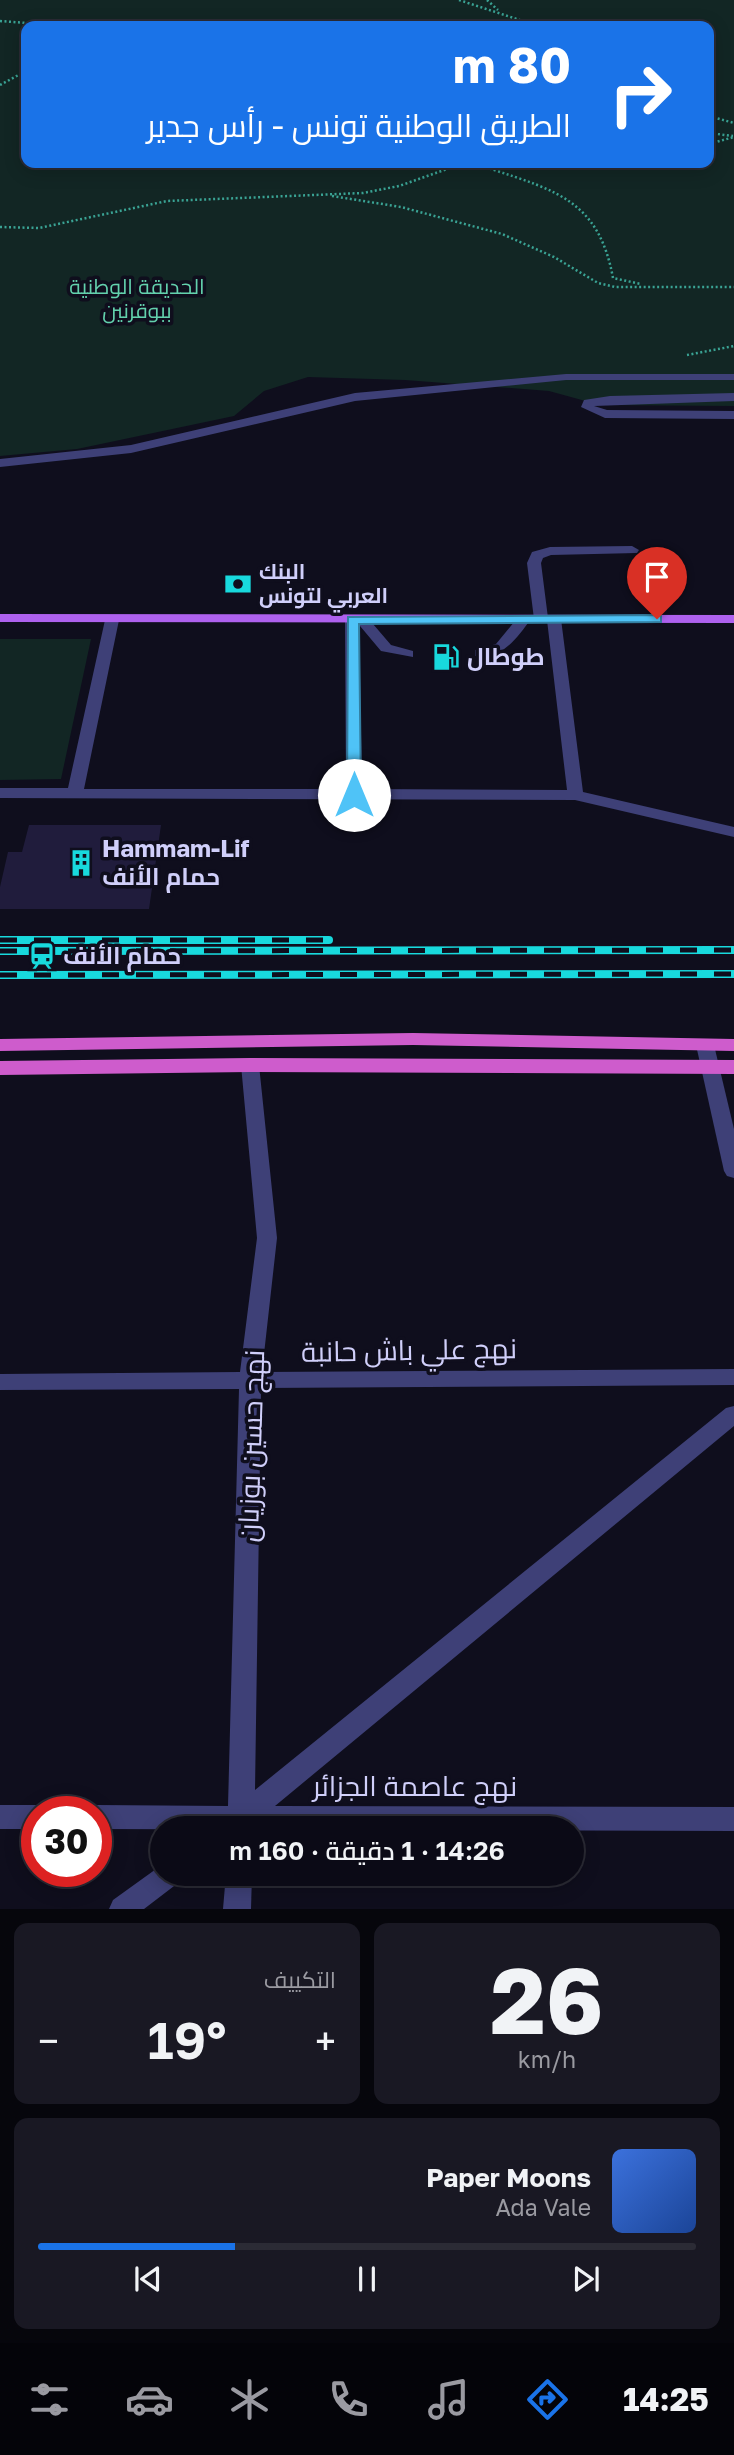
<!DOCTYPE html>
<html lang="ar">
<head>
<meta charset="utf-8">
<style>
  body { margin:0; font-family:"Golos Text",Cairo,sans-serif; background:#191823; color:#f1f3f6; direction:rtl; height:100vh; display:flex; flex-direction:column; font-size:26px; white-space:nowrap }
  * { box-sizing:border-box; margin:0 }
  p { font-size:23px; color:#9a9aa1 }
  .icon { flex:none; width:38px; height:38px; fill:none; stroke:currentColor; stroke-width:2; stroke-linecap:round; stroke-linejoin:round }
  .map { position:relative; height:1909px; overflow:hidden; direction:ltr }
  .sheet { display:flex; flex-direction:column; gap:14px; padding:14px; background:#06060c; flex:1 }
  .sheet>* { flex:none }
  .guide { position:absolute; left:21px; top:21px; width:693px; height:147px; border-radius:14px; box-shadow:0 4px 18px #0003,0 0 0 2px #2b2b35; direction:rtl; background:#1a73e8; color:#fff; overflow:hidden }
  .speed { position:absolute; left:21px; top:1796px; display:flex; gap:14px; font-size:35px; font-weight:700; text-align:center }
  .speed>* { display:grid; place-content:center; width:91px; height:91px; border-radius:50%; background:#0b0a16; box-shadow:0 4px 18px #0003,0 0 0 2px #2b2b35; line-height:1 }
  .speed .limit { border:10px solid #d22; background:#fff; color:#111 }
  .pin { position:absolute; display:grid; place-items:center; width:60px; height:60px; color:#fff; margin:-72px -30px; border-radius:50% 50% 50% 0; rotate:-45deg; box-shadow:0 0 7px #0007 }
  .pin .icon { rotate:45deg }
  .me { position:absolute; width:77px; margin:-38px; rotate:0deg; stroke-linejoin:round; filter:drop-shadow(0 0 5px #0008) }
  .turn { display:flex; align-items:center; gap:24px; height:147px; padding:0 28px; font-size:32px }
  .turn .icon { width:91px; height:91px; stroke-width:2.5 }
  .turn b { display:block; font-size:49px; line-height:60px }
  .big { font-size:52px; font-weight:600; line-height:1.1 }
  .sheet .card { flex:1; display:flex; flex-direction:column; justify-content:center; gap:10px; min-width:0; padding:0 24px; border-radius:14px; background:#191823 }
  .sheet .dial { align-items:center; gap:0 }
  .dial b { font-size:91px; line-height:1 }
  .song { display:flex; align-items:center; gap:21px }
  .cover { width:84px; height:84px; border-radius:10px; background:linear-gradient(135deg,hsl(220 70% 55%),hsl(220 70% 35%)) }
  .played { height:7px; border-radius:4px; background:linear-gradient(90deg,#1a73e8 30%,#2b2b35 30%) }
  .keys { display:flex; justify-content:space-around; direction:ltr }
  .heat { display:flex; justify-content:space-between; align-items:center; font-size:38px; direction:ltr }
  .sheet .tiles { flex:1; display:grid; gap:14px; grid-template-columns:1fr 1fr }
  .card:last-child { grid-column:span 2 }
  .trip { position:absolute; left:150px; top:1816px; width:434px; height:70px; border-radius:35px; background:#0b0a16; box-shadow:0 4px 18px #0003,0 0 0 2px #2b2b35; font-weight:600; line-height:70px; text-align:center; direction:rtl }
  .tabs { display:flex; height:112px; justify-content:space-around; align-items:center; background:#040409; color:#9a9aa1 }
  .tabs .icon { width:49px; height:49px }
  .tabs .selected { color:#1a73e8 }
  .tabs b { font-size:32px; color:#f1f3f6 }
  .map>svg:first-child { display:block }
  .green { fill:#122624; fill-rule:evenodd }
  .building { fill:#201c3c }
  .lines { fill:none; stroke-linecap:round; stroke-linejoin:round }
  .path { stroke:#3aa394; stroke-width:2.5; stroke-dasharray:2 2.5; stroke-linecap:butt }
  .service { fill:#3e4077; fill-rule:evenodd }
  .minor { fill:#3e4077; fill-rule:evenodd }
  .primary { fill:#ae61ee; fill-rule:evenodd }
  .trunk { fill:#ce5ccc; fill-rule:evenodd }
  .rail-casing { stroke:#18d9dd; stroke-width:8 }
  .rail { stroke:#0f0e1d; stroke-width:5; stroke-dasharray:17; stroke-linecap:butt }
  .route { fill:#4fc3f7; stroke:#337fa1; stroke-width:2 }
  .labels { text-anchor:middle; stroke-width:7; stroke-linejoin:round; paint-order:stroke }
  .far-park-label { font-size:21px; fill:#63d1ad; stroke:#0f0e1d }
  .far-poi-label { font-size:21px; font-weight:bold; fill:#d0cffa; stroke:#0f0e1d; text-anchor:start }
  .poi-label { font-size:24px; font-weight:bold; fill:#d0cffa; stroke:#0f0e1d; text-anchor:start }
  .near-street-label { font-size:28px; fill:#d0cffa; stroke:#0f0e1d }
</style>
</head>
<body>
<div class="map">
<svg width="734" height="1909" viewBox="0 0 734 1909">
  <rect width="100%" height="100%" fill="#0f0e1d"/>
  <g class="green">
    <path d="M 0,0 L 734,0 L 734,406 L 600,405 L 549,391 L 405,380 L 308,377 L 264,391 L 234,416 L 77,449 L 0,456 ZM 26,26 L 709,26 L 709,163 L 26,163 Z"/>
    <path d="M 0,639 L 91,639 L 61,779 L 0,780 Z"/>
  </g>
  <path class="building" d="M 29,825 L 161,825 L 149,909 L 0,909 L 0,887 L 8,852 L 22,852 Z"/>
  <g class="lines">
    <g class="path">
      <path d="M 459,0 L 538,26"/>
      <path d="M 487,0 L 498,10"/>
      <path d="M 0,21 L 68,26"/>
      <path d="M 0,85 L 26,71"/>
      <path d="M 709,116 L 734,123"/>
      <path d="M 709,133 L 733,136"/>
      <path d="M 709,144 L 734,137"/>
      <path d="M 489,163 L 491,169 C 558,191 599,202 613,278 L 641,284"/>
      <path d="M 332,196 L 401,207 L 502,234 L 554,257 L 598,283 L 615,287 L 734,287"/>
      <path d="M 0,227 L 39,228 L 167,201 L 363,193 L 399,186 L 464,163"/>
      <path d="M 687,355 L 734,346"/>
    </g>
    <g class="service">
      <path d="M 524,615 L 531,619 C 517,638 501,661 475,656 L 475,650 L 496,644 L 519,616 Z"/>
      <path d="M 362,616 L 367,617 L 391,645 L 413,651 L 413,657 L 381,651 L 355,620 Z"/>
    </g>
    <g class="minor">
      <path d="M 566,374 L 734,374 L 734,380 L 566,380 L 355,401 L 131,453 L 0,467 L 0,459 L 131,445 L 355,393 Z"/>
      <path d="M 734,393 L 734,401 L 594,406 L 607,410 L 734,411 L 734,419 L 605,418 L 581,407 L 584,400 L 610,396 Z"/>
      <path d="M 632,546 L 639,550 L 637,553 L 551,555 L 543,558 L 541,563 L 548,618 L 554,615 L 561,619 L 583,792 L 734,827 L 734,837 L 575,800 L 0,798 L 0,788 L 68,788 L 105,620 L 112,616 L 119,620 L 84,789 L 346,789 L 345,620 L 352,616 L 359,620 L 362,789 L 567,790 L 547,620 L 541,623 L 534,619 L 527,563 L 532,552 L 550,547 Z"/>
      <path d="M 705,1039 L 714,1045 L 734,1129 L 734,1178 L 727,1176 L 724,1171 L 696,1045 Z"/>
      <path d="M 250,1059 L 259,1065 L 277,1238 L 262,1372 L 734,1369 L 734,1385 L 261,1388 L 255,1790 L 726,1408 L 734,1406 L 734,1426 L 275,1806 L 734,1807 L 734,1831 L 96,1829 L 96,1811 L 85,1811 L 96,1805 L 228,1806 L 239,1389 L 0,1390 L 0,1374 L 240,1372 L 257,1238 L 241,1065 Z"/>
      <path d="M 0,1805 L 37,1805 L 48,1811 L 37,1811 L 37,1829 L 0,1829 Z"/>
      <path d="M 163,1864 L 163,1874 L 181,1874 L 178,1883 L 144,1909 L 109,1909 L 113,1900 Z"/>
      <path d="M 226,1874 L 252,1874 L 251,1909 L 223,1909 Z"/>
    </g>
    <path class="primary" d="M 0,614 L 734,615 L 734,623 L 0,622 Z"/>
    <g class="trunk">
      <path d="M 413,1033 L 734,1039 L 734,1051 L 413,1045 L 0,1051 L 0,1039 Z"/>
      <path d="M 250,1058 L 734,1060 L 734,1074 L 250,1072 L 0,1075 L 0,1061 Z"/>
    </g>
    <defs>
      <g id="rail">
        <path d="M 0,940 L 329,940"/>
        <path d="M 0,951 L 734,950"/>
        <path d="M 0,975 L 734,974"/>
      </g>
    </defs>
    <use href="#rail" class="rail-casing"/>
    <use href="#rail" class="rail"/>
  </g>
  <path class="route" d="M 657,615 L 661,616 L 661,622 L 359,624 L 361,795 L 354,799 L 347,795 L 348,617 Z"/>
  <defs>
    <symbol id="bank-bare" viewBox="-9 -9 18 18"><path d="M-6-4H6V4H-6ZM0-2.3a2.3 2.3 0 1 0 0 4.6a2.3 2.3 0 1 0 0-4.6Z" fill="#18d9dd" stroke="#0f0e1d" stroke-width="2.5" paint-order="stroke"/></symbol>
    <symbol id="fuel-bare" viewBox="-9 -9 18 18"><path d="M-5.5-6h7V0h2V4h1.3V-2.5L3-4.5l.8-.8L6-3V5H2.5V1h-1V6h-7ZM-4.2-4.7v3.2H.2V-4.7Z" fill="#18d9dd" stroke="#0f0e1d" stroke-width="2.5" paint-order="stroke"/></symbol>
    <symbol id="building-bare" viewBox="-9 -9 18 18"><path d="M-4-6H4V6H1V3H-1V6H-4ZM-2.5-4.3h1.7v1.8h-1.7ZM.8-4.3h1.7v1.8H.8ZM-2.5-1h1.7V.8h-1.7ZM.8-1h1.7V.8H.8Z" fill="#18d9dd" stroke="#0f0e1d" stroke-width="2.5" paint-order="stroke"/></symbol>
    <symbol id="station-bare" viewBox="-9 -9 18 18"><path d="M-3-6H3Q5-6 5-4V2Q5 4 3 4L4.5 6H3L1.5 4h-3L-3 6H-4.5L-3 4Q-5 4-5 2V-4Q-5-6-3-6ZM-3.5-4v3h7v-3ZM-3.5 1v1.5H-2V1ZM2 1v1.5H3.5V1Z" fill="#18d9dd" stroke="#0f0e1d" stroke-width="2.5" paint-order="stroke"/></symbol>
  </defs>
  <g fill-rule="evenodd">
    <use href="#bank-bare" x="219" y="565" width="38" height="38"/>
    <use href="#fuel-bare" x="427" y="638" width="38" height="38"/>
    <use href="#building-bare" x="62" y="844" width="38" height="38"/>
    <use href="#station-bare" x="23" y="937" width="38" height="38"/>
  </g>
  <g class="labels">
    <g class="far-park-label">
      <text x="137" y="294">الحديقة الوطنية<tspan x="137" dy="24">ببوقرنين</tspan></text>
    </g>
    <g class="far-poi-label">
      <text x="259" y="579">البنك<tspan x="259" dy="24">العربي لتونس</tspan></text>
    </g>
    <g class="poi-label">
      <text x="467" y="665">طوطال</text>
      <text x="102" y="857">Hammam-Lif<tspan x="102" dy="28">حمام الأنف</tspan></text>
      <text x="63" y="964">حمام الأنف</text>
    </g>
    <g class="near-street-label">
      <text transform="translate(409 1350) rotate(-1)" y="10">نهج علي باش حانبة</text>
      <text transform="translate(251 1446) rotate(-88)" y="10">نهج حسين بوزيان</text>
      <text x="415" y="1796">نهج عاصمة الجزائر</text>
    </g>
  </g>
</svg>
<div class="speed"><div class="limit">30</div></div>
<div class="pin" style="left:657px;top:619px;background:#d93025"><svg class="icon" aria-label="arrive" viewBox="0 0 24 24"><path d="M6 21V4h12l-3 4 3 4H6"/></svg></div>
<svg class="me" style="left:354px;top:795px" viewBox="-20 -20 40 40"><circle r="19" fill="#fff"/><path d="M0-13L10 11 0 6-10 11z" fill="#4fc3f7"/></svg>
<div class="trip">14:26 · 1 دقيقة · 160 m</div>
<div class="guide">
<div class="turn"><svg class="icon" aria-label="right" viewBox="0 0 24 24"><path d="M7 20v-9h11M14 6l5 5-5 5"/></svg><div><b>80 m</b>الطريق الوطنية تونس - رأس جدير</div></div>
</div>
</div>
<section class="sheet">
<div class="tiles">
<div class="card dial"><b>26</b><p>km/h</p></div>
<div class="card"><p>التكييف</p>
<div class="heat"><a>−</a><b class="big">19°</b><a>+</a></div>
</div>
<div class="card">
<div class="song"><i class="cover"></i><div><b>Paper Moons</b><p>Ada Vale</p></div></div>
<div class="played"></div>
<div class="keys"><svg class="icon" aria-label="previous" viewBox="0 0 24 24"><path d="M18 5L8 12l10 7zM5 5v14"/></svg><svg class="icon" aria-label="pause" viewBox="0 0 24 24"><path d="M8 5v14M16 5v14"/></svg><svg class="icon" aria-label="next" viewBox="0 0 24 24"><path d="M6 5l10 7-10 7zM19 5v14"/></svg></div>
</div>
</div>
</section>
<nav class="tabs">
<b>14:25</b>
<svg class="icon selected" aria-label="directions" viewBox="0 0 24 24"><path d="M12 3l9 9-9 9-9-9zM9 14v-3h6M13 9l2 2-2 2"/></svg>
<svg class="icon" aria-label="music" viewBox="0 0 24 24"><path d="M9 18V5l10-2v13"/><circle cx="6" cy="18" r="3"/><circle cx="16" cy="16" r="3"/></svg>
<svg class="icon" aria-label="phone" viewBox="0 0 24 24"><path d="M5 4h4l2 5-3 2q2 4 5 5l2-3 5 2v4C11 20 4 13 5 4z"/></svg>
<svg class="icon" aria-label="climate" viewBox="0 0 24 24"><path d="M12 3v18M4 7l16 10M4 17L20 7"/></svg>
<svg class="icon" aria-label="car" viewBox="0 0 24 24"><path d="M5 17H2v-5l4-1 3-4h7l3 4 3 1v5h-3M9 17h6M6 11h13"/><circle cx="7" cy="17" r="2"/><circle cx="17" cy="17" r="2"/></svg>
<svg class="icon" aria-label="filters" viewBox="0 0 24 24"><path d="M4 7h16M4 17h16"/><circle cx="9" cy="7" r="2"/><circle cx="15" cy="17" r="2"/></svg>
</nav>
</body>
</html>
